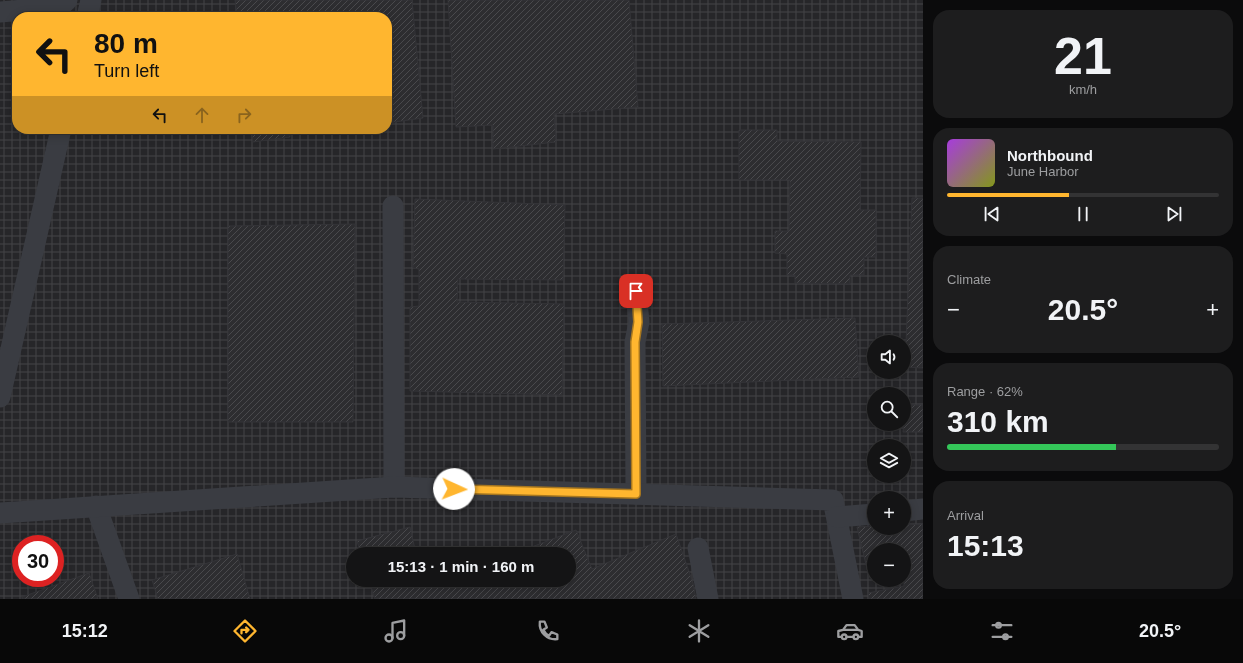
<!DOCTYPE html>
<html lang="en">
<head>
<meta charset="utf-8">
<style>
  body { margin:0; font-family:Helvetica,sans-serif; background:#1d1d1e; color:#f1f3f6; height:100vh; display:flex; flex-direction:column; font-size:15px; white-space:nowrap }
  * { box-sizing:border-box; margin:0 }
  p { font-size:13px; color:#9d9ea0 }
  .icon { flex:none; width:22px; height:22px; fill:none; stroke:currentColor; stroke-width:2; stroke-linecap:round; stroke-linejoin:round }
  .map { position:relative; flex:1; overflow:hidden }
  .side { display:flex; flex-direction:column; gap:10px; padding:10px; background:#0b0b0c; width:320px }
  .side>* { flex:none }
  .guide { position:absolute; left:12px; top:12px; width:380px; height:122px; border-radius:16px; box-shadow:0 2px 10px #0003,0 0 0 1px #333334; background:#ffb62f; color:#111; overflow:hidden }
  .controls { position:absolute; left:867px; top:335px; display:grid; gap:8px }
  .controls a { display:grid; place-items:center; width:44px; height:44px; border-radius:50%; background:#141415; box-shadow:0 2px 10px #0003,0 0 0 1px #333334; font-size:20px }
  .speed { position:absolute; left:12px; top:535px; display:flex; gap:8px; font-size:20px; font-weight:700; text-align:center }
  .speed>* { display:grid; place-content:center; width:52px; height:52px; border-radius:50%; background:#141415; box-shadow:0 2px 10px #0003,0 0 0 1px #333334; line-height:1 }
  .speed .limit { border:6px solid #d22; background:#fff; color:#111 }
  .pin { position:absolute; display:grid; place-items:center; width:34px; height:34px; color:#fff; margin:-17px; border-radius:8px; box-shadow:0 2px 6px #0006 }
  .me { position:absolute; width:44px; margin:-22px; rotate:92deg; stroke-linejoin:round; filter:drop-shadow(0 0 3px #0008) }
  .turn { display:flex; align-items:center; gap:14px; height:84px; padding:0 16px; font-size:18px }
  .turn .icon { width:52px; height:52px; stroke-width:2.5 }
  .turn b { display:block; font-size:28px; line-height:34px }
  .lanes { display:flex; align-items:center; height:38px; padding:0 16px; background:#0003; justify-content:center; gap:20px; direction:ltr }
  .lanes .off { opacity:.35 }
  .big { font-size:30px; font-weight:700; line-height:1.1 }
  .side .card { flex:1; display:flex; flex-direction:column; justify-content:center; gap:6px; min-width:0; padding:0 14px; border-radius:16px; background:#1d1d1e }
  .side .dial { align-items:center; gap:0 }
  .dial b { font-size:52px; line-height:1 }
  .song { display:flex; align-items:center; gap:12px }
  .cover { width:48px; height:48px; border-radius:6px; background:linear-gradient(135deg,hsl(280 70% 55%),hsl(70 70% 35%)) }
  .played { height:4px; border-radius:2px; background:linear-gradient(90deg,#ffb62f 45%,#333334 45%) }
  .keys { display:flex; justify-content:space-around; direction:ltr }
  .heat { display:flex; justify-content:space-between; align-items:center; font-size:22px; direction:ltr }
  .charge { height:6px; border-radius:3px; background:linear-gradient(90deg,#34c759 62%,#333334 0) }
  .trip { position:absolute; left:346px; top:547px; width:230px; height:40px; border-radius:20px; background:#141415; box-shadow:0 2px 10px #0003,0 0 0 1px #333334; font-weight:700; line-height:40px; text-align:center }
  .tab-bar { display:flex; height:64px; justify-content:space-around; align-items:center; background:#080808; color:#9d9ea0 }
  .tab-bar .icon { width:28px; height:28px }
  .tab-bar .selected { color:#ffb62f }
  .tab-bar b { font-size:18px; color:#f1f3f6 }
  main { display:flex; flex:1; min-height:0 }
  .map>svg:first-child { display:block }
  .industrial { fill:url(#industrial-grid); fill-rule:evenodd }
  .building { fill:url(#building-hatch); stroke:#343438 }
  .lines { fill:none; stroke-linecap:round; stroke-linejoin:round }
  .minor { stroke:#3a3c42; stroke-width:21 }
  .route-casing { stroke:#a6761f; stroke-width:10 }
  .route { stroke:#ffb62f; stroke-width:7 }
</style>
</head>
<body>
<main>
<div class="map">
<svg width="923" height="599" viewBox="0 0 923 599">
  <defs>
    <pattern id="industrial-grid" width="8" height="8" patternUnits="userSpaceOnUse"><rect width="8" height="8" fill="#262629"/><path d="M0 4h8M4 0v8" fill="none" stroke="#434346"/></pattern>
    <pattern id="building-hatch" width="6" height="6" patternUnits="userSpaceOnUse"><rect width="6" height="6" fill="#2d2d30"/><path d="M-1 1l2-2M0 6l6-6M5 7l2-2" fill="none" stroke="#49494c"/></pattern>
  </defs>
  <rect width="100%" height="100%" fill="#1a1a1c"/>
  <path class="industrial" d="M 0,0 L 923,0 L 923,599 L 0,599 ZM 17,17 L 387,17 L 387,129 L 17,129 ZM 874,342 L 904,342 L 904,372 L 874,372 ZM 874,394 L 904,394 L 904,424 L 874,424 ZM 874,446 L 904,446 L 904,476 L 874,476 ZM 874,498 L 904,498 L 904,528 L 874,528 ZM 21,544 L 55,544 L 55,578 L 21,578 ZM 874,550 L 904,550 L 904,580 L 874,580 ZM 353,554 L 569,554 L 569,580 L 353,580 Z"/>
  <g class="building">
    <path d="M 235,0 L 412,0 L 423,118 L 387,123 L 387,17 L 237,17 Z"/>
    <path d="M 448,0 L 629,0 L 638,107 L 554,114 L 556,142 L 493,149 L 493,125 L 456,127 Z"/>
    <path d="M 251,129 L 290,129 L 290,137 L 253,142 Z"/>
    <path d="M 739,130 L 777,130 L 777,141 L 861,142 L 860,210 L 876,210 L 876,257 L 864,257 L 864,275 L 850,275 L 850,284 L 795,283 L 795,275 L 787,275 L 787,254 L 775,253 L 775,231 L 789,231 L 790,180 L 739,180 Z"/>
    <path d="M 912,198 L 923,198 L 923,368 L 905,367 Z"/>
    <path d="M 415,199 L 565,205 L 563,280 L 458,279 L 457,302 L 564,304 L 562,395 L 410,391 L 410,307 L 419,306 L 419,269 L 413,268 Z"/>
    <path d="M 355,224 L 353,422 L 228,422 L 228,226 Z"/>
    <path d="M 855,318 L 859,377 L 663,386 L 662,324 Z"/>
    <path d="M 908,405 L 923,405 L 923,432 L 903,432 L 905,412 L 908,412 Z"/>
    <path d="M 923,524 L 923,599 L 869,599 L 868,593 L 904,586 L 904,550 L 874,550 L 874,577 L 869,577 L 857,527 L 874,526 L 874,528 L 904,528 L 904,525 Z"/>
    <path d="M 410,527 L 416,554 L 361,554 L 357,541 Z"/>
    <path d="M 576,530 L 592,569 L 676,534 L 693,583 L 696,599 L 375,599 L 369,580 L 569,580 L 569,554 L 516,554 L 516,553 Z"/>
    <path d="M 237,554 L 250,599 L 158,599 L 152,580 Z"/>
    <path d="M 89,573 L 98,599 L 22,599 L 22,597 Z"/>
  </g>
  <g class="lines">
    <g class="minor">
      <path d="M 0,12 L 59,7 L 67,0"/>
      <path d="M 87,17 L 91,0"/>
      <path d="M 393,206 L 394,487"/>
      <path d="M 0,397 L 61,129"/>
      <path d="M 636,494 L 635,342 L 639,322 L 636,291"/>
      <path d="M 96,506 L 129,599"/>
      <path d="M 904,511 L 923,509"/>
      <path d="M 0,513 L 394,487 L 833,500 L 853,599"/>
      <path d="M 837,517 L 874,514"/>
      <path d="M 698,548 L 708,599"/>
    </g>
  </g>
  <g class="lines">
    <defs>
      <path id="route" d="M 454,489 L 636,494 L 635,342 L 638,322 L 636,291"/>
    </defs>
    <use href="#route" class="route-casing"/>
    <use href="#route" class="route"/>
  </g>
</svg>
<div class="controls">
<a><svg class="icon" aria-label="sound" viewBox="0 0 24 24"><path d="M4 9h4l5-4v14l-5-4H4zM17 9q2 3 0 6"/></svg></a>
<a><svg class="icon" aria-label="search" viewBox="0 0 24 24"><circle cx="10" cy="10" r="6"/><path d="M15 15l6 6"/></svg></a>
<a><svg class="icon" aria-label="layers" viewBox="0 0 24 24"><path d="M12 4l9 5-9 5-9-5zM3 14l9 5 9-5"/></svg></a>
<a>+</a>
<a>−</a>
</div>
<div class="speed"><div class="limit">30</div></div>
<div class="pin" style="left:636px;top:291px;background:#d93025"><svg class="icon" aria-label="arrive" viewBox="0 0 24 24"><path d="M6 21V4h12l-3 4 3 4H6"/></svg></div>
<svg class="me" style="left:454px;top:489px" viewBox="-20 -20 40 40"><circle r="19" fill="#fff"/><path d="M0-13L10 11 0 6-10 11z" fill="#ffb62f"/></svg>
<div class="trip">15:13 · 1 min · 160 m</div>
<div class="guide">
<div class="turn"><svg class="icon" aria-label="left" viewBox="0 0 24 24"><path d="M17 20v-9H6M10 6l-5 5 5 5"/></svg><div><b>80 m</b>Turn left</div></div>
<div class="lanes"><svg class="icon" aria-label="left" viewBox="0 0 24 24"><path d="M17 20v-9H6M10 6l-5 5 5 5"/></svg><svg class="icon off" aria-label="ahead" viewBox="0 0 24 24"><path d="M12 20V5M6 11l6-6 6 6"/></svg><svg class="icon off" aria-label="right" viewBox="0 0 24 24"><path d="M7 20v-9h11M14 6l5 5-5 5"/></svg></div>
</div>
</div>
<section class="side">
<div class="card dial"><b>21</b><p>km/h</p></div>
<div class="card">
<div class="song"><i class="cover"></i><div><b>Northbound</b><p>June Harbor</p></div></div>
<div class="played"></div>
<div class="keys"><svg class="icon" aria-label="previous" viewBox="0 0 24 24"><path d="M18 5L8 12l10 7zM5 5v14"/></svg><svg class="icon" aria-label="pause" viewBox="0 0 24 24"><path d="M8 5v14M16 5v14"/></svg><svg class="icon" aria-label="next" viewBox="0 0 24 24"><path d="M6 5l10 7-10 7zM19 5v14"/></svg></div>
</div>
<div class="card"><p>Climate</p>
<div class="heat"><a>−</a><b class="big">20.5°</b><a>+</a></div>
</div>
<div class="card"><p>Range · 62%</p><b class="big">310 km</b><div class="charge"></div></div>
<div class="card"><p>Arrival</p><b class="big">15:13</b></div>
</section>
</main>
<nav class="tab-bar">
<b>15:12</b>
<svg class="icon selected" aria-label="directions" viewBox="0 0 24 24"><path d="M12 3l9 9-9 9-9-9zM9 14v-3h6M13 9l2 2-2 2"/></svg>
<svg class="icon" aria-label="music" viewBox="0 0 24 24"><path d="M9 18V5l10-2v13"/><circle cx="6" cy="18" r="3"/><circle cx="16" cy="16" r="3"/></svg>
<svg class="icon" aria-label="phone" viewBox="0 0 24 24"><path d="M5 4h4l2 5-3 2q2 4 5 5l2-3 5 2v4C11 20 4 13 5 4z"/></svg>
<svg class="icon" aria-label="climate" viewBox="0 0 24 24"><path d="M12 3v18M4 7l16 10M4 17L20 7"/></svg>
<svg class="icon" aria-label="car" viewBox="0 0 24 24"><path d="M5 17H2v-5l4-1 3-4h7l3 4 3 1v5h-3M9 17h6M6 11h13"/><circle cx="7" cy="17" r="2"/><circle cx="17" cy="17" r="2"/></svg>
<svg class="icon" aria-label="filters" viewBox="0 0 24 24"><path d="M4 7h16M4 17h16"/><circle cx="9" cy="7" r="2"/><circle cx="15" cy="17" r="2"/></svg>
<b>20.5°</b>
</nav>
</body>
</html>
